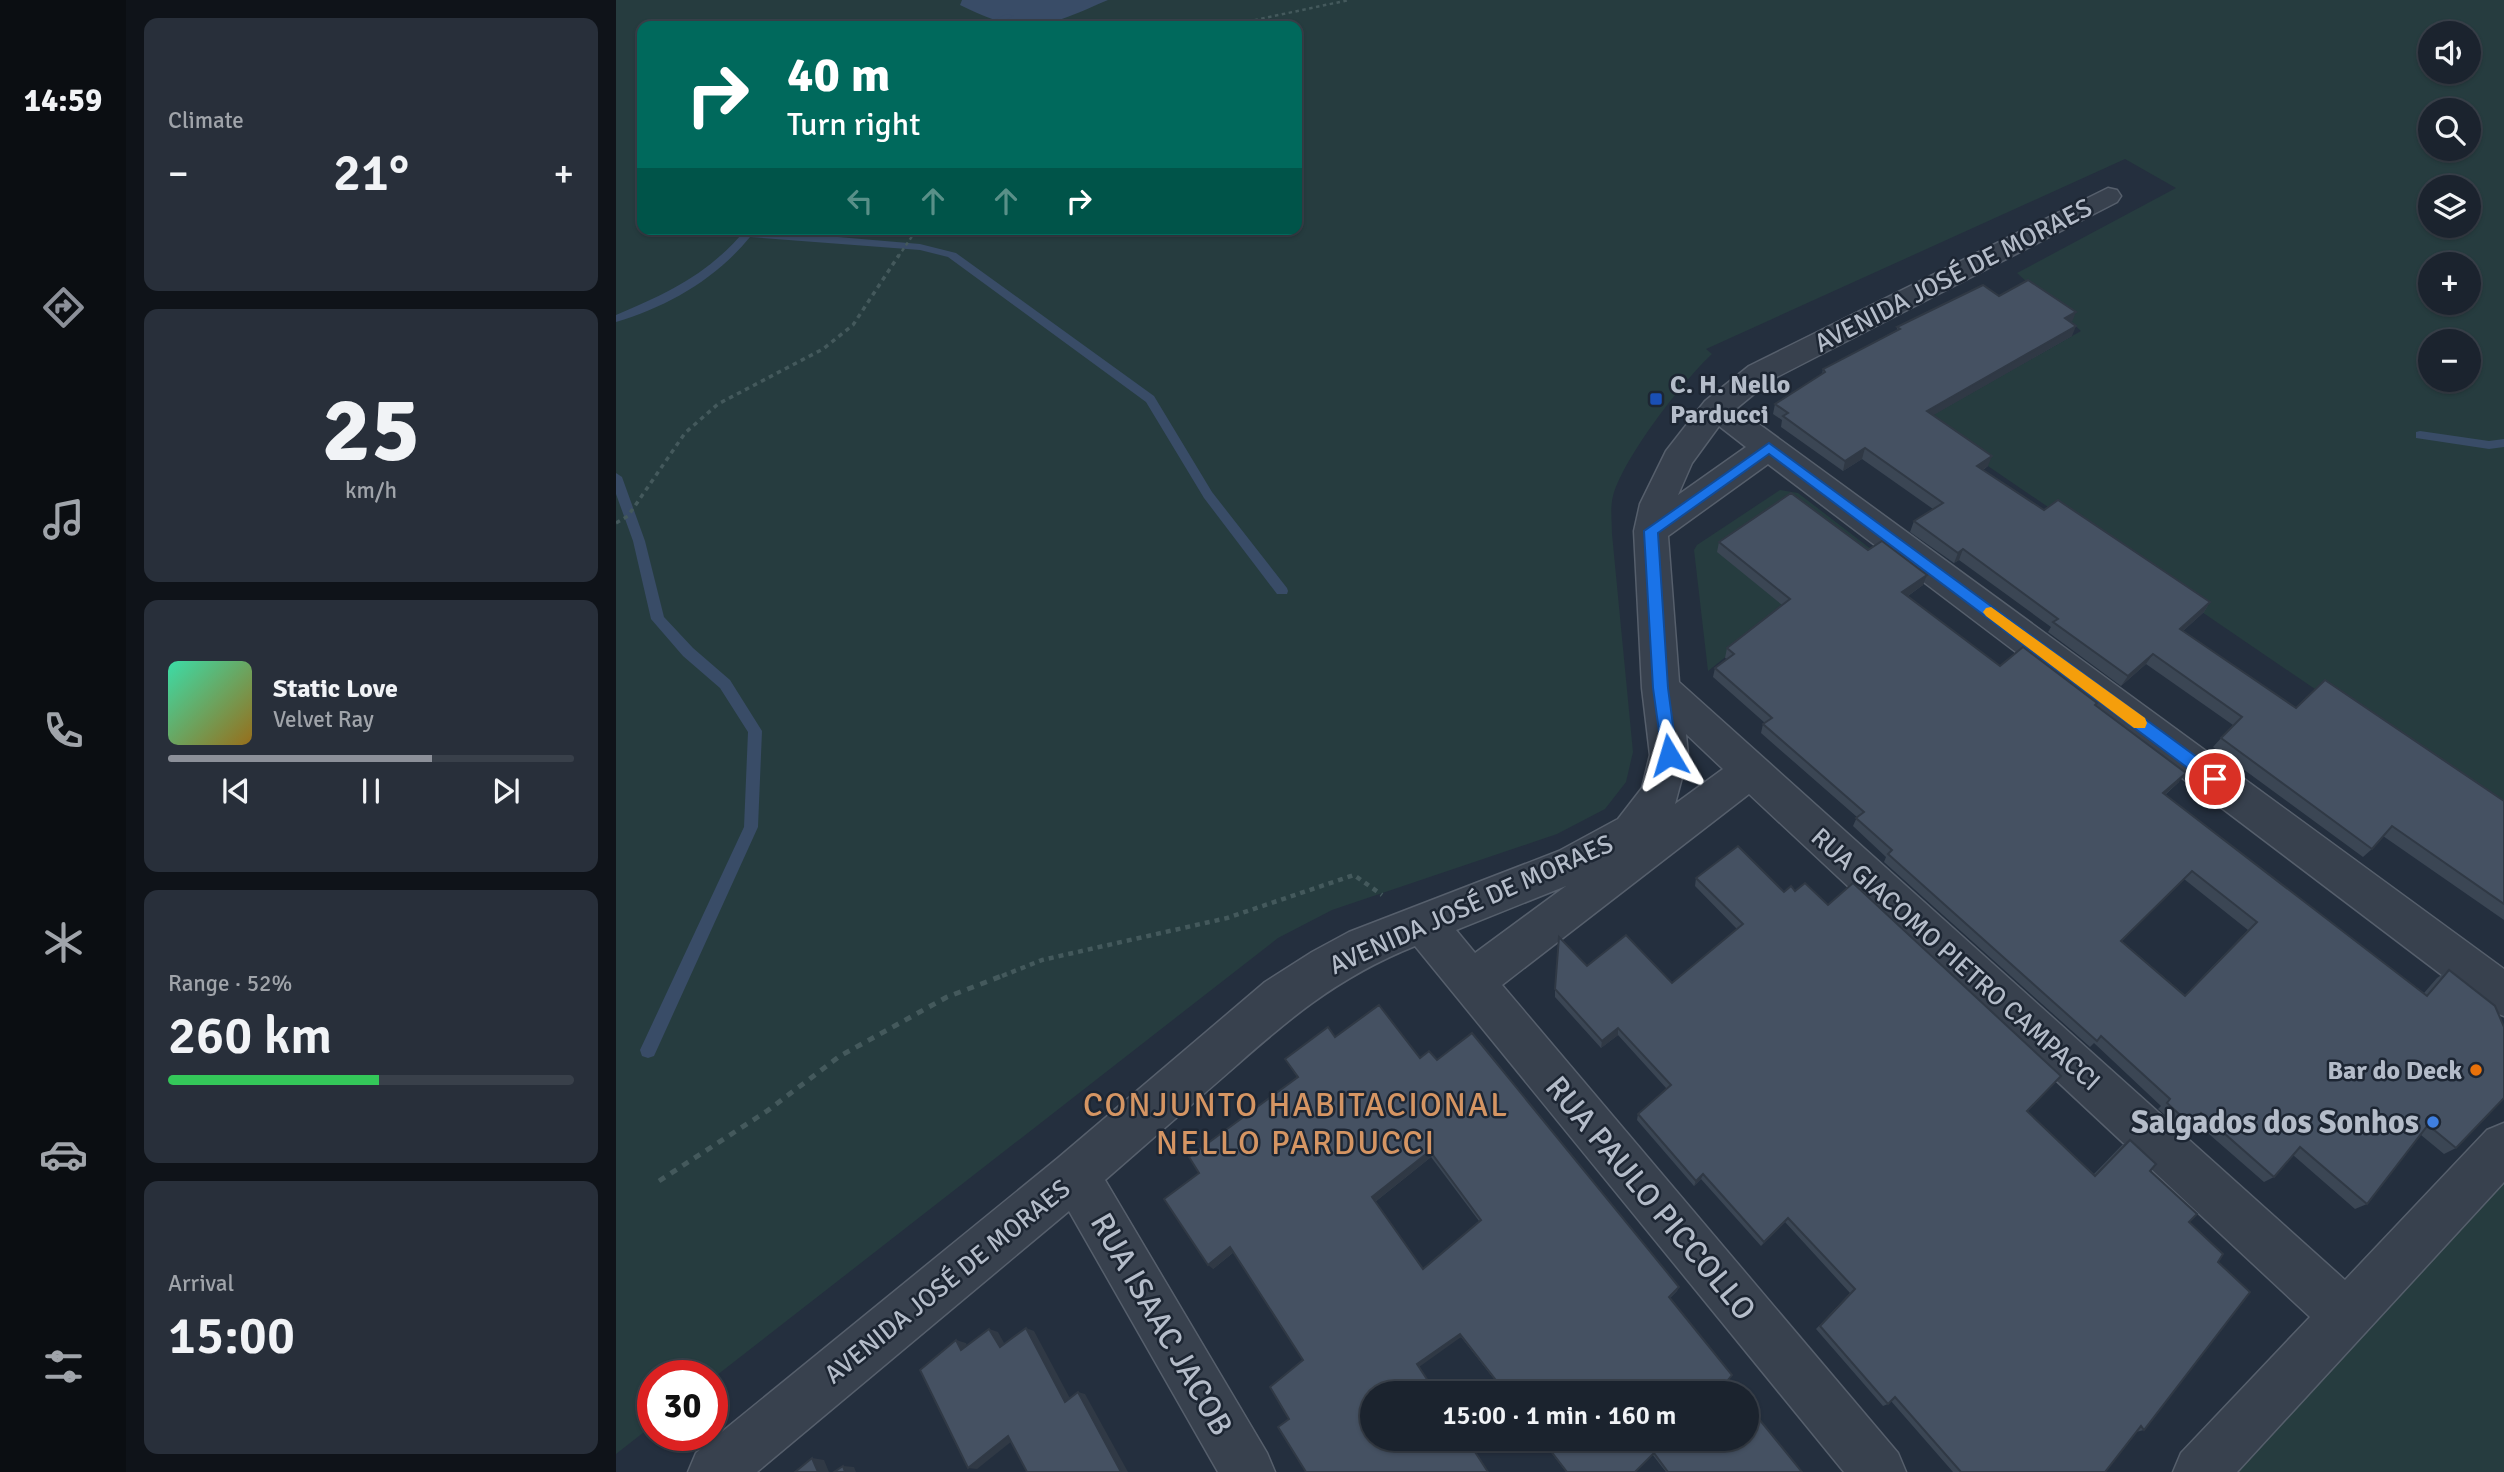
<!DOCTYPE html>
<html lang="en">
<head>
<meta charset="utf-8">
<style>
  body { margin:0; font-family:Signika,sans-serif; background:#282f3a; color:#f1f3f6; height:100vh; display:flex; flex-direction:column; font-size:26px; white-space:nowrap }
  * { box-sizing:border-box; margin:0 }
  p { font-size:23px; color:#a0a4aa }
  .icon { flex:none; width:38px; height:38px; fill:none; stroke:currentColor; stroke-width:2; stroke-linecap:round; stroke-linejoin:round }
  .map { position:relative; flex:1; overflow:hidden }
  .drawer { display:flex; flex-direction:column; gap:18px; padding:18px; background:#0f1319; width:490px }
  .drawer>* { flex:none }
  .top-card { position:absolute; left:21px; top:21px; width:665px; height:214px; border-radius:14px; box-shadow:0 2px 5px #0004,0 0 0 2px #39404a; background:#00695c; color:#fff; overflow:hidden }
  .fabs { position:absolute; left:1802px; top:21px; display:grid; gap:14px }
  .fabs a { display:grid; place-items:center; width:63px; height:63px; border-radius:50%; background:#1b232e; box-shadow:0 2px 5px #0004,0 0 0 2px #39404a; font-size:35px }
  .speed { position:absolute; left:21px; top:1360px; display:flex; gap:14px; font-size:35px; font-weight:700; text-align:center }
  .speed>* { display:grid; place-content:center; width:91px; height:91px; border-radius:50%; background:#1b232e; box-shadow:0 2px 5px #0004,0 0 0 2px #39404a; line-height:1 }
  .speed .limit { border:10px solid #d22; background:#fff; color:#111 }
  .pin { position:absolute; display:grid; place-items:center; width:60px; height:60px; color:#fff; margin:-30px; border:4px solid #fff; border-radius:50%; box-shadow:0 2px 7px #0007 }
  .me { position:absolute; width:77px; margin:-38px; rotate:353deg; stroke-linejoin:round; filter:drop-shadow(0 0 5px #0008) }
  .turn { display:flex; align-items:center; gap:24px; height:147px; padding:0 35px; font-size:32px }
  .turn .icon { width:91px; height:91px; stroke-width:2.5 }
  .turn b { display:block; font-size:49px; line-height:60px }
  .lanes { display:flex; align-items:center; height:66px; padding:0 35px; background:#0003; justify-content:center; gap:35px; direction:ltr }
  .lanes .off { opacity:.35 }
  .big { font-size:52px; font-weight:600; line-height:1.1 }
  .drawer .card { flex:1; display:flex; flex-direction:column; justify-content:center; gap:10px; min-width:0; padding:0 24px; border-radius:14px; background:#282f3a }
  .drawer .dial { align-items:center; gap:0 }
  .dial b { font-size:91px; line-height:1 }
  .song { display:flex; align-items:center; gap:21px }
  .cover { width:84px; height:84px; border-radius:10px; background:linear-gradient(135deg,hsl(160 70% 55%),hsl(40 70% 35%)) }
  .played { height:7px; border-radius:4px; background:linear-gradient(90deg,#8c9099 65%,#39404a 65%) }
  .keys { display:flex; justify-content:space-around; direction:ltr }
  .heat { display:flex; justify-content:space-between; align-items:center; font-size:38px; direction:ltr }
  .charge { height:10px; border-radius:5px; background:linear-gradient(90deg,#34c759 52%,#39404a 0) }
  .trip { position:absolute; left:744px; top:1381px; width:399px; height:70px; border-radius:35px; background:#1b232e; box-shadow:0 2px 5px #0004,0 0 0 2px #39404a; font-weight:600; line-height:70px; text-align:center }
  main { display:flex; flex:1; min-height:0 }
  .tabs { display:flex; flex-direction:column; width:126px; justify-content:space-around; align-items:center; background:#0b0e12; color:#a0a4aa }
  .tabs .icon { width:49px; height:49px }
  .tabs .on { color:#8c9099 }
  .tabs b { font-size:32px; color:#f1f3f6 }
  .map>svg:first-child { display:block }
  .green { fill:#263c3f; fill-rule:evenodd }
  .water { fill:#394c67 }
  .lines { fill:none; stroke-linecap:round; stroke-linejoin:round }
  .stream { fill:#394c67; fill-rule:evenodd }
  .minor-casing { stroke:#565f6c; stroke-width:3 }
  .path-far3 { stroke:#44595c; stroke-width:2.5; stroke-dasharray:3.5 3.5; stroke-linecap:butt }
  .path-far2 { stroke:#44595c; stroke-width:3.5; stroke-dasharray:4.5 4.5; stroke-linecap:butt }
  .path-far1 { stroke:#44595c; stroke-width:4.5; stroke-dasharray:5 5; stroke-linecap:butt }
  .path { stroke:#44595c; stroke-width:5; stroke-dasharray:7 7; stroke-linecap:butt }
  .minor { fill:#38414e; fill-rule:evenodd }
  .wall { fill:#3b4654; fill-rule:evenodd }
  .shaded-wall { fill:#303945 }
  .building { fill:#455162; stroke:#303945; stroke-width:2; fill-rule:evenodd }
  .route { fill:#1a73e8; stroke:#114b97; stroke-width:2 }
  .slow { fill:#f59e0b }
  .transit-dot { fill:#1a4fb4; stroke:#1d2633; stroke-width:2.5 }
  .food-dot { fill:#e8710a; stroke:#1d2633; stroke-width:2.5 }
  .shop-dot { fill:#3f7fe0; stroke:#1d2633; stroke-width:2.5 }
  .labels { text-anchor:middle; stroke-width:5; stroke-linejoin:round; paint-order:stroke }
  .street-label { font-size:26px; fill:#b4bcc9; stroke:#1d2633 }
  .poi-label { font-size:26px; font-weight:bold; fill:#b4bcc9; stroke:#1d2633; text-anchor:start }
  .near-poi-label { font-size:32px; font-weight:bold; fill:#b4bcc9; stroke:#1d2633; text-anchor:end }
  .near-street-label { font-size:32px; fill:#b4bcc9; stroke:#1d2633 }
  .near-neighbourhood-label { font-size:33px; letter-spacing:2px; fill:#d59563; stroke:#1d2633 }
</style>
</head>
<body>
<main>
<nav class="tabs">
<b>14:59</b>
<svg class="icon on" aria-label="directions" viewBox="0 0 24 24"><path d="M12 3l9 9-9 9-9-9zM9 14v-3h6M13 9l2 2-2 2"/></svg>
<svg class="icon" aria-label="music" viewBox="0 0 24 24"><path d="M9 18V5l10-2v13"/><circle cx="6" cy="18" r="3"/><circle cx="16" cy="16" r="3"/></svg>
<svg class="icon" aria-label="phone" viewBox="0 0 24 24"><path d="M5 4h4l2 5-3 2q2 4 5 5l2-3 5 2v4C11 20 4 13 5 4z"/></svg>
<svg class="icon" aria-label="climate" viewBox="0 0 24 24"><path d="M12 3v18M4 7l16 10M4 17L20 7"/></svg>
<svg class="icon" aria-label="car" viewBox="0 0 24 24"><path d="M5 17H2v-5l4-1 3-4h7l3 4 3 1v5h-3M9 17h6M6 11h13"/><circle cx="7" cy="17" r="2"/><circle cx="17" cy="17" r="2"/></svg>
<svg class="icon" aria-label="filters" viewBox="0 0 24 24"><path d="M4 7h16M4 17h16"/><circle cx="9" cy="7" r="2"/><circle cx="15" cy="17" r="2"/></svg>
</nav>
<section class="drawer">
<div class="card"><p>Climate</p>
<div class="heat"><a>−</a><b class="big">21°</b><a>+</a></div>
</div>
<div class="card dial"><b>25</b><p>km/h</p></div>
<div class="card">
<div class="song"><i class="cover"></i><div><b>Static Love</b><p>Velvet Ray</p></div></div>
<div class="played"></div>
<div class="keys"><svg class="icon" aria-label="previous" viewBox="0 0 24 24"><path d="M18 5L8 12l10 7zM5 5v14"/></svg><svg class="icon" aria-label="pause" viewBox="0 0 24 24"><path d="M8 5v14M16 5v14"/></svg><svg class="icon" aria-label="next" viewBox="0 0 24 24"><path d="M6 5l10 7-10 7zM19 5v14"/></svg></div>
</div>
<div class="card"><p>Range · 52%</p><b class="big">260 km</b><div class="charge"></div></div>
<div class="card"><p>Arrival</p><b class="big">15:00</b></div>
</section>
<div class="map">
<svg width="1888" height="1472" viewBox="0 0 1888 1472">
  <rect width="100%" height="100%" fill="#242f3e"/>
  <g class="green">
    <path d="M 0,0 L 1888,0 L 1888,818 L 1306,421 L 1465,331 L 1401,273 L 1560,188 L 1509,159 L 1090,349 L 1096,354 C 1066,382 1008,457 997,496 C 994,507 996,522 996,534 L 1017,752 L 1010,782 L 989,809 L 941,834 L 716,910 L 662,938 L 96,1379 L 96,1376 L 37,1376 L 37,1425 L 0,1454 ZM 26,26 L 681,26 L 681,229 L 26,229 ZM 1815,33 L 1853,33 L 1853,72 L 1815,72 ZM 1815,110 L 1853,110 L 1853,149 L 1815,149 ZM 1815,187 L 1853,187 L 1853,226 L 1815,226 ZM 1815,264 L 1853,264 L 1853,303 L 1815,303 ZM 1815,341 L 1853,341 L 1853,380 L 1815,380 Z"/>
    <path d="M 1164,490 L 1182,493 L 1260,553 L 1166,612 L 1092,671 L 1078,550 L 1081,545 Z"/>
    <path d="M 1888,1180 L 1888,1472 L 1617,1472 Z"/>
  </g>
  <path class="water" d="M 346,0 L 492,0 C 427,28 410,38 344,5 Z"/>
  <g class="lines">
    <g class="stream">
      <path d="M 391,14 L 398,16 L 375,26 L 364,26 Z"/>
      <path d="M 130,229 L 304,244 L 340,253 L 538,396 L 596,492 L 671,588 L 672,591 L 671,594 L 661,594 L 588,498 L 530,402 L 332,257 L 304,250 L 134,237 C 100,279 51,307 0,322 L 0,315 C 52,293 93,274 130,229 Z"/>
      <path d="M 1804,431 L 1873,441 L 1888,439 L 1888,447 L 1873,449 L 1800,438 L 1800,432 Z"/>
      <path d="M 0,473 L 6,477 L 29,541 L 48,617 L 77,648 L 114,680 L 146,731 L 142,827 L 38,1056 L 32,1058 L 26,1056 L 24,1050 L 128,827 L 132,732 L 104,688 L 67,656 L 35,619 L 17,541 L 0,494 Z"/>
    </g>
    <defs>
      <path id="minor" d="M 1492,188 L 1501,190 L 1505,196 L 1501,202 L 1155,380 L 1121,408 L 1888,969 L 1888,1016 L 1872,1010 L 1152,464 L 1052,536 L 1063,682 L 1729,1280 L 1871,1130 L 1888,1123 L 1888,1182 L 1621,1472 L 1557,1472 L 1565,1453 L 1694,1317 L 1133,794 L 886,985 L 1282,1453 L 1290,1472 L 1228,1472 L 799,946 C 719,978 669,1022 606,1078 C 567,1112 528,1146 489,1180 L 651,1453 L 659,1472 L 602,1472 L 453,1211 L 141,1472 L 72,1472 L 80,1453 L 442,1158 L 649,982 L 696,952 L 733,932 L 943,851 L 1002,819 L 1026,788 L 1034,755 L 1026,688 L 1018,531 L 1024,504 L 1050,451 L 1089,401 L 1133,366 ZM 1103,426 L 1130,447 L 1062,495 L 1076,463 ZM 1070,734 L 1107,769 L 1059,804 L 1072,755 ZM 950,886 L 859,953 L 840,930 Z"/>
    </defs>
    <use href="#minor" class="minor-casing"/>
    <g class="path-far3">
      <path d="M 611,26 L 733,0"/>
      <path d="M 282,257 L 301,229"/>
    </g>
    <path class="path-far2" d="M 0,523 L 12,516 L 69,433 L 102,404 L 207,349 L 237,325 L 283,255"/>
    <path class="path-far1" d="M 386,976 L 426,960 L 611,918 L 738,875 L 766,895"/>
    <path class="path" d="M 43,1181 L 151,1111 L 224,1056 L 331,997 L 391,974"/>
    <use href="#minor" class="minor"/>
  </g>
  <g class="wall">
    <path d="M 1383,296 L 1456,323 L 1456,336 L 1317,415 L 1372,466 L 1367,470 L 1428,510 L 1594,602 L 1588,612 L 1567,631 L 1680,708 L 1888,801 L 1888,920 L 1767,836 L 1756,849 L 1747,857 L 1597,747 L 1617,725 L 1530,664 L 1505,686 L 1432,632 L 1435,627 L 1343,560 L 1338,563 L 1294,532 L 1298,521 L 1317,509 L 1246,459 L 1227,471 L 1165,427 L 1166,420 L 1157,414 L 1159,404 L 1206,374 L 1207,369 L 1281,330 L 1281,327 Z"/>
    <path d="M 1103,542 L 1252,550 L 1311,575 L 1307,585 L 1292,596 L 1384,666 L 1481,703 L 1480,706 L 1563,782 L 1549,795 L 1808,993 L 1821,978 L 1833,970 L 1840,1148 L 1828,1154 L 1805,1135 L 1751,1204 L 1739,1209 L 1677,1155 L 1658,1177 L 1648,1182 L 1578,1121 L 1566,1130 L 1542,1109 L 1545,1106 L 1478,1043 L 1474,1047 L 1268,862 L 1270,857 L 1237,826 L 1241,817 L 1145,733 L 1147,724 L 1149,723 L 1097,677 L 1099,668 L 1111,659 L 1109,658 L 1111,648 L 1166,605 L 1101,552 ZM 1568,879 L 1632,930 L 1569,995 L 1506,941 Z"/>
    <path d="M 1080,878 L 1168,892 L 1411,1111 L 1477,1175 L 1506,1145 L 1514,1140 L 1534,1171 L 1602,1262 L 1528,1430 L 1520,1432 L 1489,1472 L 1337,1472 L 1275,1401 L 1272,1404 L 1267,1406 L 1200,1329 L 1234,1293 L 1169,1222 L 1145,1246 L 1085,1179 L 1078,1186 L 1021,1120 L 1022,1114 L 1051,1089 L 1002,1035 L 985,1048 L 939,997 L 939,989 L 971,966 L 1056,983 L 1121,929 L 1079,886 Z"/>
    <path d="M 719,1037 L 804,1058 L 821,1060 L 1063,1287 L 1061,1291 L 1054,1298 L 1123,1393 L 889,1393 L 845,1337 L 673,1419 L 687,1360 L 618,1252 L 597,1269 L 583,1173 L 681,1077 L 669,1059 ZM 815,1157 L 863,1221 L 807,1269 L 759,1202 Z"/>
    <path d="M 924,1438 L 1130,1438 L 1186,1472 L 1050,1472 L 1036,1454 L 1019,1472 L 950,1472 Z"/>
  </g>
  <g class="shaded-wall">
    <path d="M 1460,312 L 1456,322 L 1449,318 Z"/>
    <path d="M 1460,326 L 1456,336 L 1307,421 L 1311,411 Z"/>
    <path d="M 1249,448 L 1246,459 L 1227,471 L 1229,461 Z"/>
    <path d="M 1376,456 L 1372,466 L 1357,476 L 1361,466 Z"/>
    <path d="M 1347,549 L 1343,560 L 1338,563 L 1342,553 Z"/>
    <path d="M 1311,575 L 1307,585 L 1283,602 L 1286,592 Z"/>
    <path d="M 1594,602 L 1588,612 L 1558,639 L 1564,629 Z"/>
    <path d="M 1537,654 L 1530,664 L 1505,686 L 1512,676 Z"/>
    <path d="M 1570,773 L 1563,782 L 1540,802 L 1547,793 Z"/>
    <path d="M 1002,1028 L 1002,1035 L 985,1048 L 986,1041 Z"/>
    <path d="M 814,1151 L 815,1157 L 759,1202 L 756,1197 Z"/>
    <path d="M 1087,1174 L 1085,1179 L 1078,1186 L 1080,1181 Z"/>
    <path d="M 1172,1218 L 1169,1222 L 1145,1246 L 1148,1242 Z"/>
    <path d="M 614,1247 L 619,1251 L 597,1269 L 592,1265 Z"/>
    <path d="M 410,1328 L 418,1331 L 457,1404 L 449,1402 Z"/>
    <path d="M 373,1329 L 382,1332 L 392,1350 L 384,1347 Z"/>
    <path d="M 844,1334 L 845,1337 L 803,1367 L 801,1364 Z"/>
    <path d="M 340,1340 L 350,1343 L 354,1353 L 345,1350 Z"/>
    <path d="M 462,1392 L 469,1394 L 512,1472 L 505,1472 Z"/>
    <path d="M 392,1436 L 401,1437 L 361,1469 L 352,1468 Z"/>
    <path d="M 196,1458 L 208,1460 L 213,1472 L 202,1472 Z"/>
    <path d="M 227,1466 L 238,1467 L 240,1472 L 229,1472 Z"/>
  </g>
  <g class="building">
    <path d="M 1412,280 L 1460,312 L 1449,318 L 1460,326 L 1311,411 L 1376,456 L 1361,466 L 1428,510 L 1442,500 L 1594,602 L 1564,629 L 1680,708 L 1709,680 L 1888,801 L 1888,904 L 1776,826 L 1756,849 L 1605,738 L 1626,717 L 1537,654 L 1512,676 L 1437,622 L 1442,619 L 1347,549 L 1342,553 L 1298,521 L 1327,503 L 1249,448 L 1229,461 L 1167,416 L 1172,413 L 1159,404 L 1209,372 L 1207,369 L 1284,329 L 1281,327 L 1367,285 L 1383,296 Z"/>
    <path d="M 1175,493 L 1252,550 L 1266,541 L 1311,575 L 1286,592 L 1384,666 L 1407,647 L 1481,703 L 1479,705 L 1570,773 L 1547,793 L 1811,996 L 1833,970 L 1879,1006 L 1888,1027 L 1888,1098 L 1840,1148 L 1812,1125 L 1751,1204 L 1684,1147 L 1658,1177 L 1585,1113 L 1575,1125 L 1551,1103 L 1554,1099 L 1485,1036 L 1481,1041 L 1272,854 L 1276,850 L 1240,818 L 1248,812 L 1147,724 L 1156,718 L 1099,668 L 1118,654 L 1111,648 L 1174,599 L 1103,542 ZM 1576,871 L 1641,922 L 1569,996 L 1505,941 Z"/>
    <path d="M 1122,846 L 1168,892 L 1175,886 L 1179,891 L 1189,883 L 1212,905 L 1237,883 L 1445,1076 L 1411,1111 L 1479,1176 L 1514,1140 L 1540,1164 L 1534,1171 L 1581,1214 L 1573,1222 L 1607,1254 L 1602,1262 L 1634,1292 L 1528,1430 L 1525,1426 L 1489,1472 L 1345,1472 L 1279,1397 L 1272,1404 L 1204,1326 L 1239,1289 L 1172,1218 L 1148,1242 L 1087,1174 L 1080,1181 L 1022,1114 L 1055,1085 L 1002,1028 L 986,1041 L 939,989 L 943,937 L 971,966 L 1010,935 L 1056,983 L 1127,924 L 1080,878 Z"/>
    <path d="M 763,1005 L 804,1058 L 813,1051 L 821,1060 L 856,1033 L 1063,1287 L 1053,1297 L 1116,1375 L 1112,1380 L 1123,1393 L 890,1393 L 844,1334 L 801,1364 L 820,1393 L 756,1393 L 756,1438 L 850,1438 L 872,1472 L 690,1472 L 662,1427 L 673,1419 L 654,1387 L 687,1360 L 614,1247 L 592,1265 L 548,1199 L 583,1173 L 573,1157 L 682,1077 L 669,1059 L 712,1027 L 719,1037 ZM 814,1151 L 865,1220 L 807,1269 L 756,1197 Z"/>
    <path d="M 410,1328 L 449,1402 L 462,1392 L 505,1472 L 411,1472 L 392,1436 L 352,1468 L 304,1370 L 340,1340 L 345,1350 L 373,1329 L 384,1347 Z"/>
    <path d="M 1130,1403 L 1186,1472 L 1052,1472 L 1038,1453 L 1019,1472 L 951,1472 L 925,1438 L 1130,1438 Z"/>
    <path d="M 196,1458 L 202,1472 L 179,1472 Z"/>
    <path d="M 227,1466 L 229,1472 L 218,1472 Z"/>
  </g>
  <path class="route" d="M 1153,443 L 1604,774 L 1607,779 L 1604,784 L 1593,784 L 1153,454 L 1042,533 L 1052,688 L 1061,755 L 1059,760 L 1047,760 L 1037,688 L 1028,531 Z"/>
  <path class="slow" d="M 1375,607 L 1529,718 L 1531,723 L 1529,728 L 1518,728 L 1370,616 L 1367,612 L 1370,608 Z"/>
  <rect class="transit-dot" x="1033" y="392" width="14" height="14" rx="3.5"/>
  <circle class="food-dot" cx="1860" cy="1070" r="7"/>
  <circle class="shop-dot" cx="1817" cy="1122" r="7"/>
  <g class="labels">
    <g class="street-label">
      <text transform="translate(1337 275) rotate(-27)" y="9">AVENIDA JOSÉ DE MORAES</text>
      <text transform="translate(855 904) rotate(-24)" y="9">AVENIDA JOSÉ DE MORAES</text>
      <text transform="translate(1340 959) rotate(42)" y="9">RUA GIACOMO PIETRO CAMPACCI</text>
      <text transform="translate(331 1281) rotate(-39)" y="9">AVENIDA JOSÉ DE MORAES</text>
    </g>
    <g class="poi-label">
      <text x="1054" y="393">C. H. Nello<tspan x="1054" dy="30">Parducci</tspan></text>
      <text x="1846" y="1079" text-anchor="end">Bar do Deck</text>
    </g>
    <g class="near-poi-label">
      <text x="1803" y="1133">Salgados dos Sonhos</text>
    </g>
    <g class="near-street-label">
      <text transform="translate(1035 1198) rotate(50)" y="11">RUA PAULO PICCOLLO</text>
      <text transform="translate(546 1324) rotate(60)" y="11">RUA ISAAC JACOB</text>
    </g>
    <g class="near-neighbourhood-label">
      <text x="680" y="1116">CONJUNTO HABITACIONAL<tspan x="680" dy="38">NELLO PARDUCCI</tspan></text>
    </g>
  </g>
</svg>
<div class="fabs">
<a><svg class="icon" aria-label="sound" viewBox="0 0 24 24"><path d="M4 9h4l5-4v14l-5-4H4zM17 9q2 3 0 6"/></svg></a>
<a><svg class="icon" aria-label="search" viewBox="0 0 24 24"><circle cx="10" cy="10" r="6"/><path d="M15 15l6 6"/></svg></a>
<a><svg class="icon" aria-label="layers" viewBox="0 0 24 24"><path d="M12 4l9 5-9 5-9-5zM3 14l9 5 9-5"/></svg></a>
<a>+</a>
<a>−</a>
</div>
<div class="speed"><div class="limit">30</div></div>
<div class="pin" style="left:1599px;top:779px;background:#d93025"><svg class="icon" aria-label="arrive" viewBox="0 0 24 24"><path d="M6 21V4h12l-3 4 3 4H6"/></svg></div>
<svg class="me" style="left:1053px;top:755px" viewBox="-20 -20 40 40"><path d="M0-17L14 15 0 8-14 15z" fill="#1a73e8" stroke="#fff" stroke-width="4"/></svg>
<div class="trip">15:00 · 1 min · 160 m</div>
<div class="top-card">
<div class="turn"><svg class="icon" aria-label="right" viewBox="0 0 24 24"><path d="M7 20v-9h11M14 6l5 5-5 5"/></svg><div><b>40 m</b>Turn right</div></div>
<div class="lanes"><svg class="icon off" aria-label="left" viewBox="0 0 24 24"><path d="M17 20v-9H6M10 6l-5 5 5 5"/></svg><svg class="icon off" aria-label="ahead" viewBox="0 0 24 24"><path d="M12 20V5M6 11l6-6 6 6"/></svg><svg class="icon off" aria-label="ahead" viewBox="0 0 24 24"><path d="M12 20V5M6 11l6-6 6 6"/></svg><svg class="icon" aria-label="right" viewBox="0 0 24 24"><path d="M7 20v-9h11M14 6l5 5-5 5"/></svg></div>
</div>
</div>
</main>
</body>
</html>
